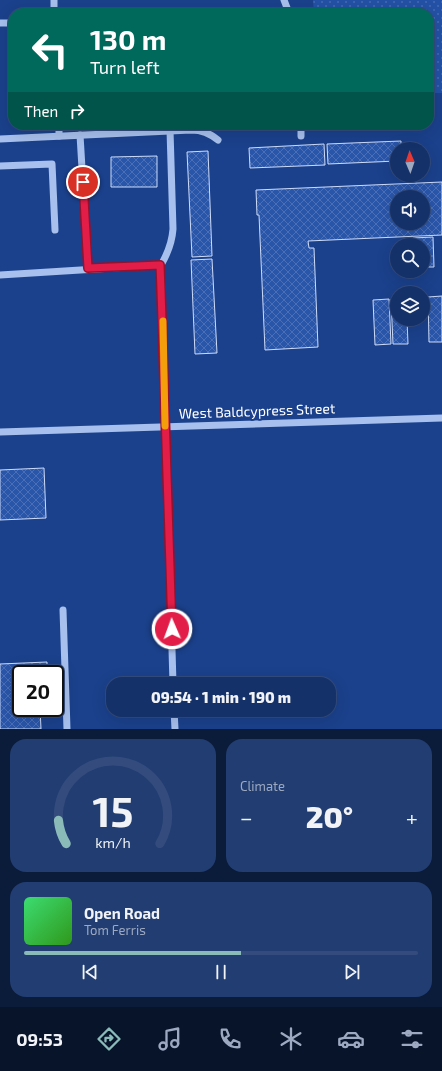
<!DOCTYPE html>
<html lang="en">
<head>
<meta charset="utf-8">
<style>
  body { margin:0; font-family:"Exo 2",sans-serif; background:#213d71; color:#f1f3f6; height:100vh; display:flex; flex-direction:column; font-size:15px; white-space:nowrap }
  * { box-sizing:border-box; margin:0 }
  p { font-size:13px; color:#9da9c0 }
  .icon { flex:none; width:22px; height:22px; fill:none; stroke:currentColor; stroke-width:2; stroke-linecap:round; stroke-linejoin:round }
  .map { position:relative; height:729px; overflow:hidden }
  .panel { display:flex; flex-direction:column; gap:10px; padding:10px; background:#0b1b3a; flex:1 }
  .panel>* { flex:none }
  .hud { position:absolute; left:8px; top:8px; width:426px; height:122px; border-radius:16px; box-shadow:0 4px 16px #0002,0 0 0 1px #334c7d; background:#00695c; color:#fff; overflow:hidden }
  .needle { width:26px; rotate:358deg }
  .tools { position:absolute; left:390px; top:142px; display:grid; gap:8px }
  .tools a { display:grid; place-items:center; width:40px; height:40px; border-radius:50%; background:#143169; box-shadow:0 4px 16px #0002,0 0 0 1px #334c7d; font-size:20px }
  .speed { position:absolute; left:12px; top:665px; display:flex; gap:8px; font-size:20px; font-weight:700; text-align:center }
  .speed>* { display:grid; place-content:center; width:52px; height:52px; border-radius:50%; background:#143169; box-shadow:0 4px 16px #0002,0 0 0 1px #334c7d; line-height:1 }
  .speed .limit { border:2px solid #111; border-radius:6px; background:#fff; color:#111 }
  .pin { position:absolute; display:grid; place-items:center; width:34px; height:34px; color:#fff; margin:-17px; border:2px solid #fff; border-radius:50%; box-shadow:0 1px 4px #0007 }
  .me { position:absolute; width:44px; margin:-22px; rotate:358deg; stroke-linejoin:round; filter:drop-shadow(0 0 3px #0008) }
  .turn { display:flex; align-items:center; gap:14px; height:84px; padding:0 16px; font-size:18px }
  .turn .icon { width:52px; height:52px; stroke-width:2.5 }
  .turn b { display:block; font-size:28px; line-height:34px }
  .then { display:flex; align-items:center; height:38px; padding:0 16px; background:#0003; gap:8px; font-size:15px }
  .big { font-size:30px; font-weight:800; line-height:1.1 }
  .panel .card { flex:1; display:flex; flex-direction:column; justify-content:center; gap:6px; min-width:0; padding:0 14px; border-radius:16px; background:#213d71 }
  .panel .dial { align-items:center; gap:0 }
  .dial svg { height:104px; overflow:visible; fill:none; stroke:#334c7d; stroke-width:7; stroke-linecap:round; text-anchor:middle }
  .dial text { fill:#f1f3f6; stroke:none }
  .song { display:flex; align-items:center; gap:12px }
  .cover { width:48px; height:48px; border-radius:6px; background:linear-gradient(135deg,hsl(140 70% 55%),hsl(110 70% 35%)) }
  .played { height:4px; border-radius:2px; background:linear-gradient(90deg,#8bbbb9 55%,#334c7d 55%) }
  .keys { display:flex; justify-content:space-around; direction:ltr }
  .heat { display:flex; justify-content:space-between; align-items:center; font-size:22px; direction:ltr }
  .panel .tiles { flex:1; display:grid; gap:10px; grid-template-columns:1fr 1fr }
  .card:last-child { grid-column:span 2 }
  .trip { position:absolute; left:106px; top:677px; width:230px; height:40px; border-radius:16px; background:#143169; box-shadow:0 4px 16px #0002,0 0 0 1px #334c7d; font-weight:800; line-height:40px; text-align:center }
  .tab-bar { display:flex; height:64px; justify-content:space-around; align-items:center; background:#08142a; color:#9da9c0 }
  .tab-bar .icon { width:28px; height:28px }
  .tab-bar .current { color:#8bbbb9 }
  .tab-bar b { font-size:18px; color:#f1f3f6 }
  .map>svg:first-child { display:block }
  .grass { fill:url(#grass-dots) }
  .building { fill:url(#building-cross-hatch); stroke:#cddcf9; fill-rule:evenodd }
  .lines { fill:none; stroke-linecap:round; stroke-linejoin:round }
  .minor { stroke:#a7c0ed; stroke-width:7 }
  .route-casing { stroke:#92132f; stroke-width:10 }
  .route { stroke:#e11d48; stroke-width:7 }
  .slow { stroke:#f59e0b; stroke-width:7 }
  .labels { text-anchor:middle; stroke-width:4; stroke-linejoin:round; paint-order:stroke }
  .street-label { font-size:14px; fill:#fff; stroke:#1b418c }
</style>
</head>
<body>
<div class="map">
<svg width="442" height="729" viewBox="0 0 442 729">
  <defs>
    <pattern id="grass-dots" width="8" height="8" patternUnits="userSpaceOnUse"><rect width="8" height="8" fill="#2451a5"/><path d="M2 2h.1M6 6h.1" fill="none" stroke="#456bb2" stroke-width="1.8" stroke-linecap="round"/></pattern>
    <pattern id="building-cross-hatch" width="8" height="8" patternUnits="userSpaceOnUse"><rect width="8" height="8" fill="#2a56aa"/><path d="M0 0l8 8M0 8l8-8" fill="none" stroke="#4a6fb7"/></pattern>
  </defs>
  <rect width="100%" height="100%" fill="#1b418c"/>
  <path class="grass" d="M 313,0 L 442,0 L 442,93 L 429,93 L 429,13 L 314,13 Z"/>
  <g class="building">
    <path d="M 226,125 L 271,125 L 271,126 L 226,127 Z"/>
    <path d="M 401,141 L 401,149 L 397,149 L 397,161 L 328,164 L 327,144 Z"/>
    <path d="M 324,144 L 325,165 L 250,168 L 249,148 Z"/>
    <path d="M 208,151 L 212,256 L 192,257 L 187,152 Z"/>
    <path d="M 157,156 L 157,187 L 111,187 L 111,157 Z"/>
    <path d="M 442,182 L 442,235 L 308,241 L 309,248 L 314,248 L 318,347 L 265,350 L 259,215 L 257,215 L 256,190 ZM 397,197 L 423,197 L 423,223 L 397,223 Z"/>
    <path d="M 433,237 L 434,267 L 423,267 L 423,245 L 413,245 L 413,238 Z"/>
    <path d="M 212,259 L 217,353 L 195,354 L 191,260 Z"/>
    <path d="M 442,296 L 442,342 L 429,342 L 428,297 Z"/>
    <path d="M 397,298 L 397,319 L 407,319 L 408,344 L 393,344 L 391,299 Z"/>
    <path d="M 389,299 L 391,344 L 375,345 L 373,300 Z"/>
    <path d="M 44,468 L 46,518 L 0,520 L 0,470 Z"/>
    <path d="M 47,662 L 47,674 L 21,674 L 21,708 L 40,708 L 41,729 L 0,729 L 0,664 Z"/>
  </g>
  <g class="lines">
    <g class="minor">
      <path d="M 54,0 L 54,13"/>
      <path d="M 284,0 L 289,13"/>
      <path d="M 0,23 L 13,23"/>
      <path d="M 59,125 L 59,136"/>
      <path d="M 301,125 L 301,136"/>
      <path d="M 170,130 L 173,229 C 172,243 168,253 161,265 L 173,684"/>
      <path d="M 80,135 L 88,268"/>
      <path d="M 0,139 L 191,130 C 202,130 209,133 218,140"/>
      <path d="M 0,166 L 52,164 L 55,230"/>
      <path d="M 0,275 L 161,265"/>
      <path d="M 0,432 L 442,418"/>
      <path d="M 63,610 L 67,729"/>
      <path d="M 174,710 L 175,729"/>
    </g>
  </g>
  <g class="lines">
    <defs>
      <path id="route" d="M 83,182 L 88,268 L 160,265 C 165,386 168,507 172,629"/>
    </defs>
    <use href="#route" class="route-casing"/>
    <use href="#route" class="route"/>
    <path class="slow" d="M 163,321 L 165,426"/>
  </g>
  <g class="labels">
    <g class="street-label">
      <text transform="translate(257 411) rotate(-2)" y="5">West Baldcypress Street</text>
    </g>
  </g>
</svg>
<div class="tools">
<a><svg class="needle" viewBox="-14 -14 28 28"><path d="M0-13l5 13h-10z" fill="#e53935"/><path d="M0 13l5-13h-10z" fill="#9da9c0"/></svg></a>
<a><svg class="icon" aria-label="sound" viewBox="0 0 24 24"><path d="M4 9h4l5-4v14l-5-4H4zM17 9q2 3 0 6"/></svg></a>
<a><svg class="icon" aria-label="search" viewBox="0 0 24 24"><circle cx="10" cy="10" r="6"/><path d="M15 15l6 6"/></svg></a>
<a><svg class="icon" aria-label="layers" viewBox="0 0 24 24"><path d="M12 4l9 5-9 5-9-5zM3 14l9 5 9-5"/></svg></a>
</div>
<div class="speed"><div class="limit">20</div></div>
<div class="pin" style="left:83px;top:182px;background:#d93025"><svg class="icon" aria-label="arrive" viewBox="0 0 24 24"><path d="M6 21V4h12l-3 4 3 4H6"/></svg></div>
<svg class="me" style="left:172px;top:629px" viewBox="-20 -20 40 40"><circle r="17" fill="#e11d48" stroke="#fff" stroke-width="3"/><path d="M0-11L8 9 0 5-8 9z" fill="#fff"/></svg>
<div class="trip">09:54 · 1 min · 190 m</div>
<div class="hud">
<div class="turn"><svg class="icon" aria-label="left" viewBox="0 0 24 24"><path d="M17 20v-9H6M10 6l-5 5 5 5"/></svg><div><b>130 m</b>Turn left</div></div>
<div class="then">Then<svg class="icon" aria-label="right" viewBox="0 0 24 24"><path d="M7 20v-9h11M14 6l5 5-5 5"/></svg></div>
</div>
</div>
<section class="panel">
<div class="tiles">
<div class="card dial"><svg viewBox="0 0 100 80">
<path d="M14 69A42 42 0 1 1 86 69"/>
<path d="M14 69A42 42 0 0 1 8 51" stroke="#8bbbb9"/>
<text x="50" y="56" font-size="32" font-weight="700">15</text>
<text x="50" y="72" font-size="11">km/h</text>
</svg></div>
<div class="card"><p>Climate</p>
<div class="heat"><a>−</a><b class="big">20°</b><a>+</a></div>
</div>
<div class="card">
<div class="song"><i class="cover"></i><div><b>Open Road</b><p>Tom Ferris</p></div></div>
<div class="played"></div>
<div class="keys"><svg class="icon" aria-label="previous" viewBox="0 0 24 24"><path d="M18 5L8 12l10 7zM5 5v14"/></svg><svg class="icon" aria-label="pause" viewBox="0 0 24 24"><path d="M8 5v14M16 5v14"/></svg><svg class="icon" aria-label="next" viewBox="0 0 24 24"><path d="M6 5l10 7-10 7zM19 5v14"/></svg></div>
</div>
</div>
</section>
<nav class="tab-bar">
<b>09:53</b>
<svg class="icon current" aria-label="directions" viewBox="0 0 24 24"><path d="M12 3l9 9-9 9-9-9zM9 14v-3h6M13 9l2 2-2 2"/></svg>
<svg class="icon" aria-label="music" viewBox="0 0 24 24"><path d="M9 18V5l10-2v13"/><circle cx="6" cy="18" r="3"/><circle cx="16" cy="16" r="3"/></svg>
<svg class="icon" aria-label="phone" viewBox="0 0 24 24"><path d="M5 4h4l2 5-3 2q2 4 5 5l2-3 5 2v4C11 20 4 13 5 4z"/></svg>
<svg class="icon" aria-label="climate" viewBox="0 0 24 24"><path d="M12 3v18M4 7l16 10M4 17L20 7"/></svg>
<svg class="icon" aria-label="car" viewBox="0 0 24 24"><path d="M5 17H2v-5l4-1 3-4h7l3 4 3 1v5h-3M9 17h6M6 11h13"/><circle cx="7" cy="17" r="2"/><circle cx="17" cy="17" r="2"/></svg>
<svg class="icon" aria-label="filters" viewBox="0 0 24 24"><path d="M4 7h16M4 17h16"/><circle cx="9" cy="7" r="2"/><circle cx="15" cy="17" r="2"/></svg>
</nav>
</body>
</html>
